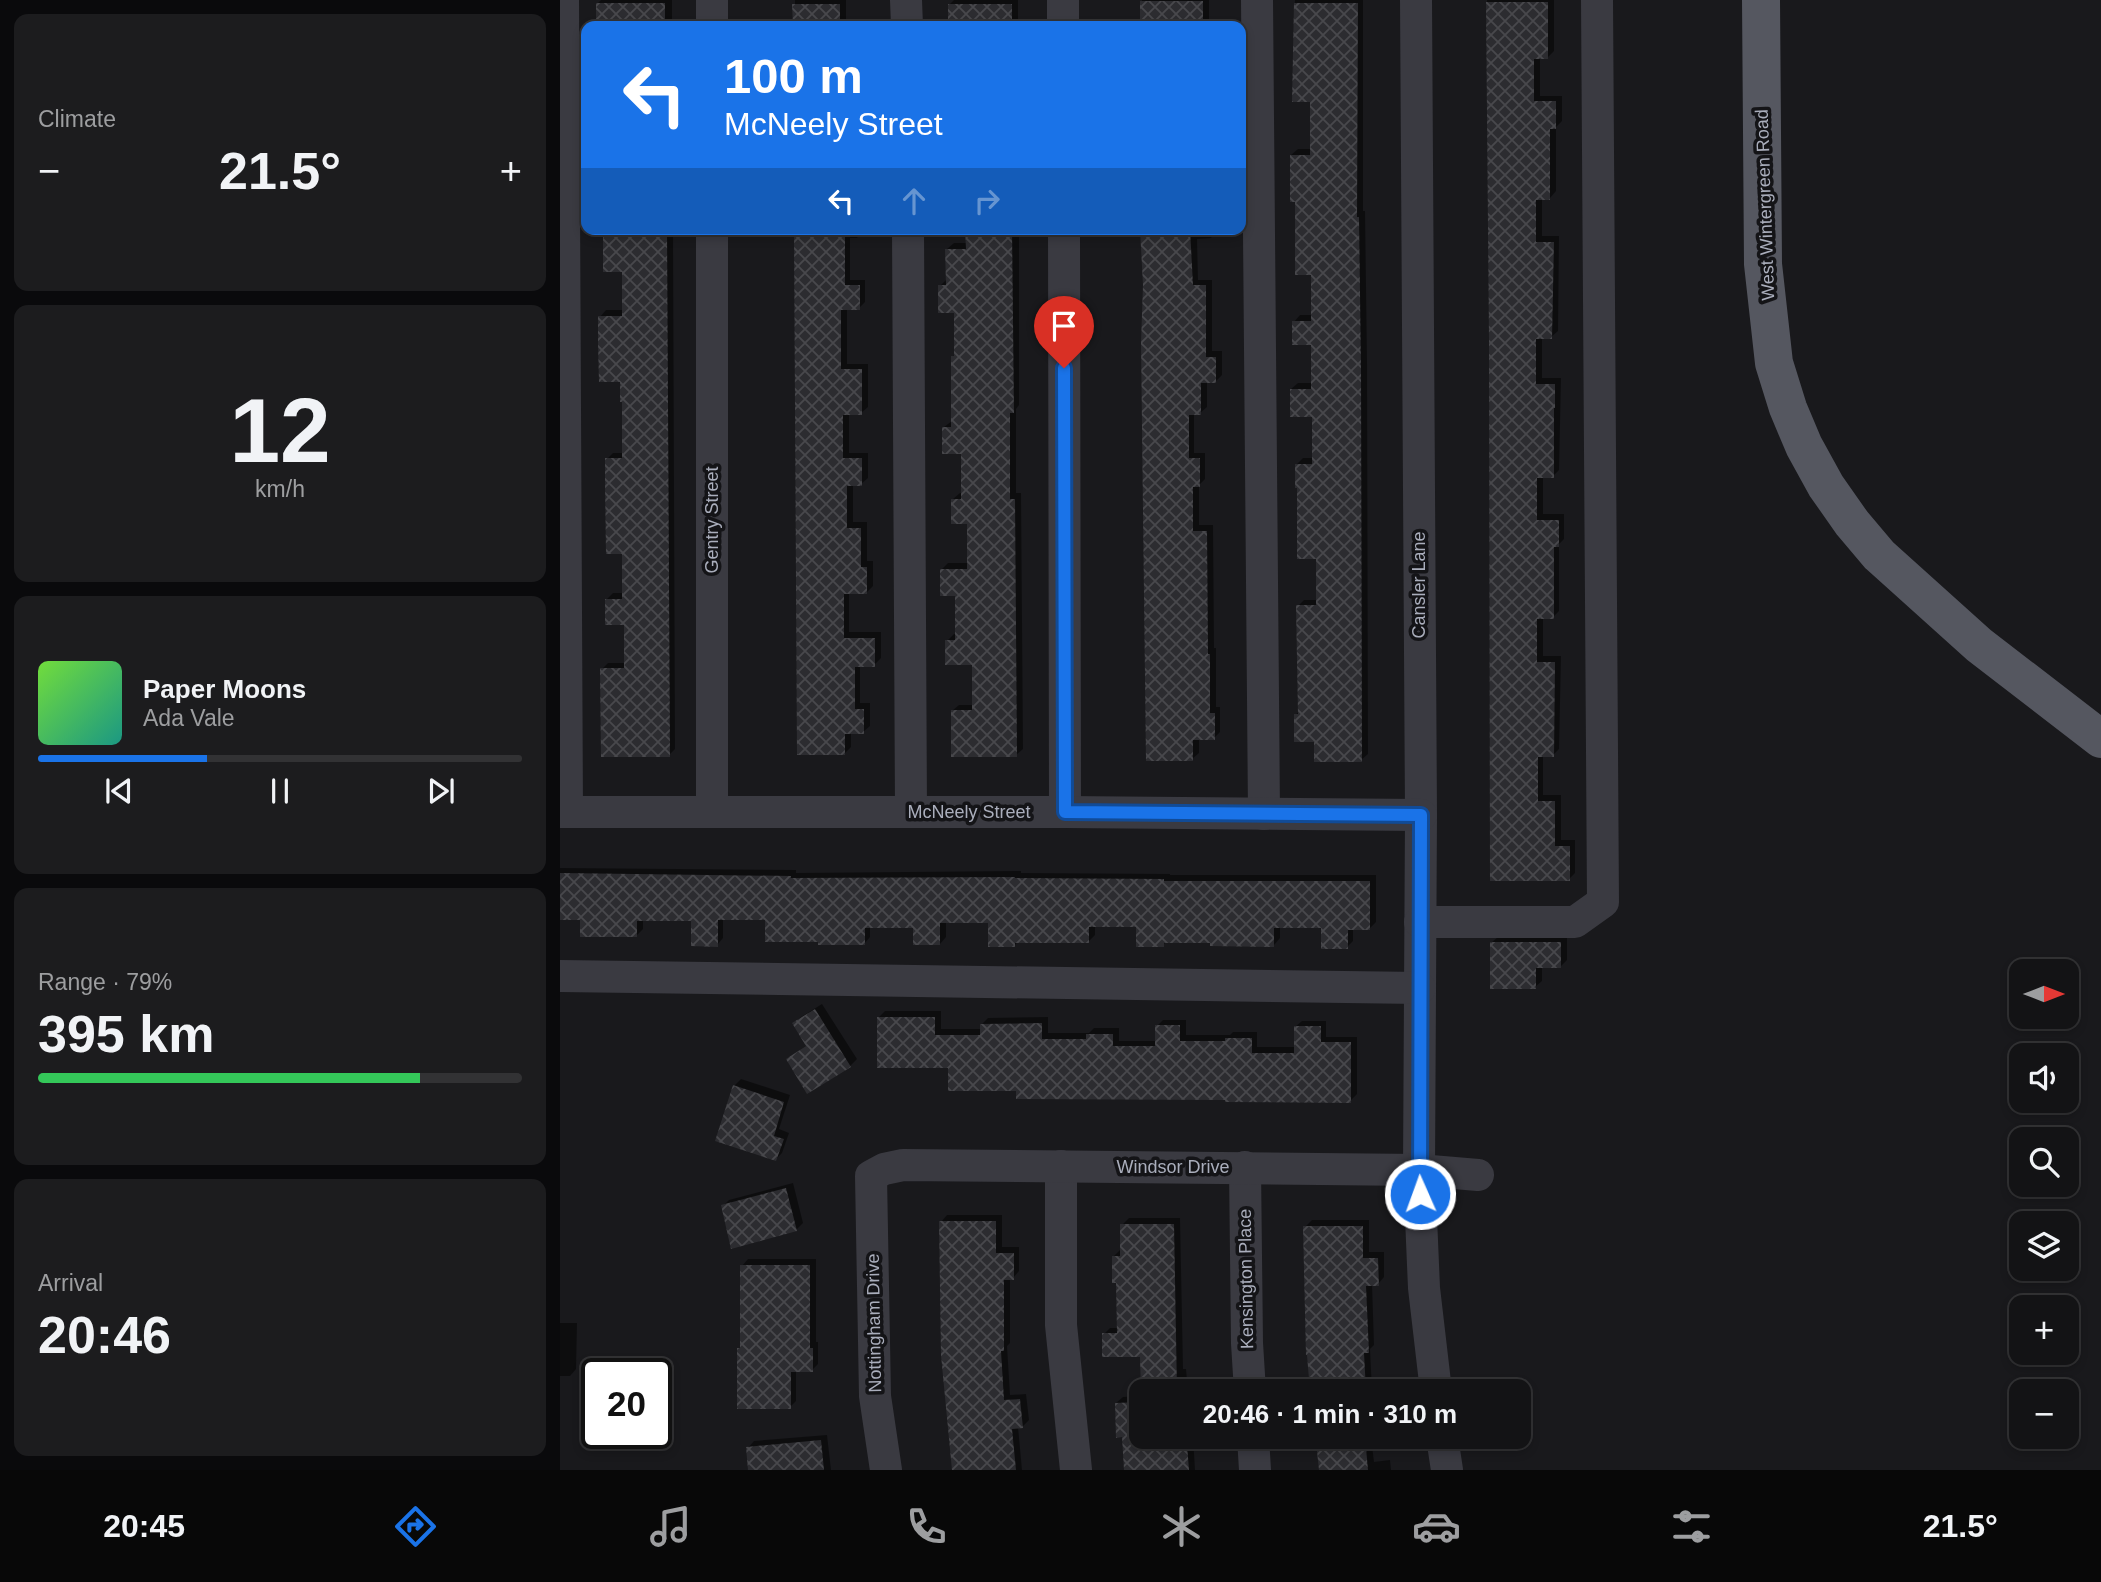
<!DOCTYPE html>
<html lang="en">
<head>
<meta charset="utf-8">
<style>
  body { margin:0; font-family:Arial,sans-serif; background:#1c1c1e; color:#f1f3f6; height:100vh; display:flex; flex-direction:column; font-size:26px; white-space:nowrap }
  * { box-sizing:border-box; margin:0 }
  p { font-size:23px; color:#9d9ea0 }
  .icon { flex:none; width:38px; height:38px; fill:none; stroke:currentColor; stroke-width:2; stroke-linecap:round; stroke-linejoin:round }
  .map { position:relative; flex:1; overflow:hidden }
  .panel { display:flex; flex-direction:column; gap:14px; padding:14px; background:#0a0a0c; width:560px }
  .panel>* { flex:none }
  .guide { position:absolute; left:21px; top:21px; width:665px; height:214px; border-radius:14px; box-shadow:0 4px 10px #0003,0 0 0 2px #323234; background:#1a73e8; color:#fff; overflow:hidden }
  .needle { width:46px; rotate:90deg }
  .fabs { position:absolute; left:1449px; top:959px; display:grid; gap:14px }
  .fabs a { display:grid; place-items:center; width:70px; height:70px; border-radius:14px; background:#131315; box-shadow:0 4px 10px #0003,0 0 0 2px #323234; font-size:35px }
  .speed { position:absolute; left:21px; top:1358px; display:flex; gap:14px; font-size:35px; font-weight:700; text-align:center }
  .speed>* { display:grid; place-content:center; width:91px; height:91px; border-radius:50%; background:#131315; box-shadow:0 4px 10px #0003,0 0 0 2px #323234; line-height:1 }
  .speed .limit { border:4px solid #111; border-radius:10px; background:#fff; color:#111 }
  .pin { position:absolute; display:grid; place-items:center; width:60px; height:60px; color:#fff; margin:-72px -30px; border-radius:50% 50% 50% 0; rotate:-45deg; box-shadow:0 0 7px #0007 }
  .pin .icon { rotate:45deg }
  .me { position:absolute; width:77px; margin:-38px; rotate:358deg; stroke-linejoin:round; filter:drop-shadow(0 0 5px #0008) }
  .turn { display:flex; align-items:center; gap:24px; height:147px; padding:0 28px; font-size:32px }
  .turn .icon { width:91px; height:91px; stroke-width:2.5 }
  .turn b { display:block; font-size:49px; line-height:60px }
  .lanes { display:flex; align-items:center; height:66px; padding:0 28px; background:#0003; justify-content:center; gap:35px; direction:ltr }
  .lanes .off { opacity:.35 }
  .big { font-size:52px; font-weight:700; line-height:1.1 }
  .panel .card { flex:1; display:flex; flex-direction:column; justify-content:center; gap:10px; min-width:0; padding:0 24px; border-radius:14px; background:#1c1c1e }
  .panel .dial { align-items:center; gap:0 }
  .dial b { font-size:91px; line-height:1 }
  .song { display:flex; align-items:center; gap:21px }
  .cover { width:84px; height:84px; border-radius:10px; background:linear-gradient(135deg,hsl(100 70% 55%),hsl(170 70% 35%)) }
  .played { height:7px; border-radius:4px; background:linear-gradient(90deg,#1a73e8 35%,#323234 35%) }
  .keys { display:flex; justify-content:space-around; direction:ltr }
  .heat { display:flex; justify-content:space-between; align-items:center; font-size:38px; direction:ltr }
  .charge { height:10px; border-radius:5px; background:linear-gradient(90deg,#34c759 79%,#323234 0) }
  .trip { position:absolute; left:569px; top:1379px; width:402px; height:70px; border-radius:14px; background:#131315; box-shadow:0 4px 10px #0003,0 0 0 2px #323234; font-weight:700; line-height:70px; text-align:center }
  .tab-bar { display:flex; height:112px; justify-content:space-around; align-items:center; background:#080808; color:#9d9ea0 }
  .tab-bar .icon { width:49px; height:49px }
  .tab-bar .on { color:#1a73e8 }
  .tab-bar b { font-size:32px; color:#f1f3f6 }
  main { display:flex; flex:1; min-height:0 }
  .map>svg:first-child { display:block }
  .shadow { fill:#0007 }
  .building { fill:url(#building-cross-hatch) }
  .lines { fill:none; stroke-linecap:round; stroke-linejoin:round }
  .minor { stroke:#3a3a41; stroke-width:32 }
  .major { stroke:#555760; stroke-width:38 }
  .route-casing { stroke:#114b97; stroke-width:18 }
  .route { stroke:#1a73e8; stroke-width:12 }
  .labels { text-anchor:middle; stroke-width:7; stroke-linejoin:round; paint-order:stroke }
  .street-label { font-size:18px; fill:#aaaebc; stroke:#141417 }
</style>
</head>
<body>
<main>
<section class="panel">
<div class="card"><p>Climate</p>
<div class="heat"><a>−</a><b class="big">21.5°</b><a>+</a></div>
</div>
<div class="card dial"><b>12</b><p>km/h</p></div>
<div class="card">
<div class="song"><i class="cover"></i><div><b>Paper Moons</b><p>Ada Vale</p></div></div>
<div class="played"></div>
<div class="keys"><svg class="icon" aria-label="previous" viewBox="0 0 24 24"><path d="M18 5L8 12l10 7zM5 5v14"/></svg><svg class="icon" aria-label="pause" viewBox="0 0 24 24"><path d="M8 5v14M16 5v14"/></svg><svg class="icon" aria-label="next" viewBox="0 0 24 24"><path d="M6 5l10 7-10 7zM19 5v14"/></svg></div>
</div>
<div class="card"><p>Range · 79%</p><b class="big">395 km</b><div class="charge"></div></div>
<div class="card"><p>Arrival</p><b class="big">20:46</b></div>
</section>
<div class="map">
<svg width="1541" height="1470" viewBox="0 0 1541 1470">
  <defs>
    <pattern id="building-cross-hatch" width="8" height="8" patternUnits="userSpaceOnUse" patternTransform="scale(1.75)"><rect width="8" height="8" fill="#2c2c30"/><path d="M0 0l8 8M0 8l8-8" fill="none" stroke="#48484c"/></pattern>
  </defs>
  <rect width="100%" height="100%" fill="#19191c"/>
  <g class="shadow">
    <path d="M 41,0 L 112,0 L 112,26 L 37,26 L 37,4 Z"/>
    <rect x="235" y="0" width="51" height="26"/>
    <path d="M 394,0 L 458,0 L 458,26 L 390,26 L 390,4 Z"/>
    <path d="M 582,0 L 649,0 L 649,20 L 643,26 L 582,26 Z"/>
    <path d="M 735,0 L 803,0 L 803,211 L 805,211 L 807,361 L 808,754 L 801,760 L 756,740 L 735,715 L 740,711 L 738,606 L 744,600 L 757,600 L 757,557 L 739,486 L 736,465 L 743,458 L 754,458 L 754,416 L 731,389 L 738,383 L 753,383 L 753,343 L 734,322 L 740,315 L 752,315 L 752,273 L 737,201 L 731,155 L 738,149 L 751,149 L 751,100 L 734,100 Z"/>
    <path d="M 927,0 L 994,0 L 994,51 L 987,58 L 980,58 L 980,96 L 1002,96 L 1002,121 L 996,127 L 996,191 L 990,198 L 982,198 L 982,236 L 999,236 L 998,331 L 991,337 L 982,337 L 982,378 L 1001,378 L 999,470 L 993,476 L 983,476 L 983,514 L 1004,514 L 1004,539 L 999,544 L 999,611 L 993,617 L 983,617 L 983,656 L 1001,656 L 999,749 L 993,755 L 983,755 L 983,795 L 1001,795 L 1001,840 L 1015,840 L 1015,873 L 1009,879 L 931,879 L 929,58 L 927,58 Z"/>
    <path d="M 45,229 L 113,229 L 115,749 L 109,755 L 42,669 L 48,663 L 66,663 L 66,623 L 47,599 L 53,593 L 64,593 L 64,552 L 47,459 L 53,453 L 63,453 L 62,380 L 40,317 L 46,310 L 64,310 L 64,270 Z"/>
    <path d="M 236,229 L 304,229 L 297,238 L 290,238 L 290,280 L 305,280 L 305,302 L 299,308 L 287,308 L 287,364 L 308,364 L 308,407 L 301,413 L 289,413 L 289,453 L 308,453 L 308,478 L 301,484 L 293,484 L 293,522 L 307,522 L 307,561 L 313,561 L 313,586 L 307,592 L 289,592 L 289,632 L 321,632 L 321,658 L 314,665 L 300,665 L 300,703 L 310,703 L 310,726 L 303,732 L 291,732 L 291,747 L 285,753 Z"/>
    <path d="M 407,229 L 459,229 L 459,405 L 456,409 L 456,493 L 461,493 L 463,749 L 456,755 L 392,711 L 399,705 L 413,705 L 413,664 L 387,641 L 394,634 L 396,634 L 396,594 L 381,570 L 388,563 L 408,563 L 408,522 L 393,499 L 400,493 L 403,493 L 403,452 L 384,427 L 392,421 L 392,357 L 396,354 L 396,311 L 380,286 L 386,280 L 387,249 L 394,243 L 407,243 Z"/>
    <path d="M 582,229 L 658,229 L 651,238 L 637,239 L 638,280 L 652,280 L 652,351 L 662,351 L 662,375 L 656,381 L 647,381 L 647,407 L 640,413 L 634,413 L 634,453 L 645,453 L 645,479 L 639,485 L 639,525 L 653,525 L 654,648 L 656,648 L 656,707 L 660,707 L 660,732 L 654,738 L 639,738 L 639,753 L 632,759 L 585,285 Z"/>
    <path d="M 0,868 L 236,870 L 236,873 L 461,871 L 461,873 L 610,874 L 610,875 L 816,875 L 816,922 L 810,928 L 793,928 L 793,941 L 787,947 L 763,926 L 720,926 L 720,938 L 714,945 L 652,941 L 607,941 L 603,945 L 578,925 L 535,925 L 535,935 L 529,941 L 458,941 L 455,945 L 429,921 L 386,921 L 386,937 L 380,944 L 354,926 L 310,926 L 310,937 L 304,944 L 259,941 L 206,919 L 163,919 L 163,938 L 157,945 L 133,920 L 83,920 L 83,929 L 76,936 L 22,919 L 0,919 Z"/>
    <path d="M 938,937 L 1007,937 L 1007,960 L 1001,966 L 982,966 L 982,981 L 975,987 L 931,943 Z"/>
    <path d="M 262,1004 L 297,1059 L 290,1066 L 248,1092 L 228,1059 L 247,1045 L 234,1023 L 241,1017 Z"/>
    <path d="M 325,1011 L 381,1011 L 381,1029 L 422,1029 L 422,1024 L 428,1018 L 488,1017 L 488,1033 L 529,1033 L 534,1028 L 559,1028 L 559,1041 L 597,1041 L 597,1026 L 603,1020 L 626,1020 L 626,1035 L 670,1035 L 673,1032 L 697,1032 L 697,1047 L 735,1047 L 735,1027 L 742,1021 L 766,1021 L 766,1037 L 797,1037 L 797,1094 L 790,1101 L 667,1098 L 458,1089 L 390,1067 L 318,1018 Z"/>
    <path d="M 181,1079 L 230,1095 L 219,1129 L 229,1133 L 222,1153 L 216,1159 L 174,1086 Z"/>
    <path d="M 233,1183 L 243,1223 L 236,1230 L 163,1206 L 169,1200 Z"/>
    <path d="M 387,1215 L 442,1215 L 442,1247 L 459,1247 L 459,1271 L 453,1278 L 450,1278 L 450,1343 L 447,1346 L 450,1395 L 466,1394 L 469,1420 L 462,1427 L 458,1427 L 462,1470 L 394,1470 L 381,1222 Z"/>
    <path d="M 569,1218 L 620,1218 L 623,1369 L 626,1369 L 628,1391 L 583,1391 L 581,1355 L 544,1334 L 550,1328 L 559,1328 L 558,1281 L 554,1256 L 560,1250 L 562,1225 Z"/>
    <path d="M 752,1220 L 809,1220 L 809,1252 L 824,1252 L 824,1277 L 818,1284 L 812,1284 L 814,1345 L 810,1349 L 812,1391 L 751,1391 L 745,1227 Z"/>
    <path d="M 188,1259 L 256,1259 L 256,1342 L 258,1342 L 258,1364 L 252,1370 L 236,1370 L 236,1401 L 230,1407 L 179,1349 L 182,1346 L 182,1266 Z"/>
    <path d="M 0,1323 L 17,1323 L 16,1369 L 10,1376 L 0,1376 Z"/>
    <path d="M 581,1396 L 581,1437 L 633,1437 L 635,1470 L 566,1470 L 564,1436 L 556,1403 L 563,1397 Z"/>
    <path d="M 267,1435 L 271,1470 L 189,1470 L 188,1448 L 194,1441 Z"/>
    <path d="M 757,1437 L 811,1437 L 814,1462 L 830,1460 L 831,1470 L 761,1470 Z"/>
  </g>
  <g class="building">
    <rect x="580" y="1" width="63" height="25"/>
    <path d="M 926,2 L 988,2 L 988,59 L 974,59 L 974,101 L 996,101 L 996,129 L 990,129 L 990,200 L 976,200 L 976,242 L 994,242 L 992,339 L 976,339 L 976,384 L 995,384 L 995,408 L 994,408 L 994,478 L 977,478 L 977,520 L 999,520 L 999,547 L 994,547 L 994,619 L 977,619 L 977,662 L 995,662 L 994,757 L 978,757 L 978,801 L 995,801 L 995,846 L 1010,846 L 1010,881 L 930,881 L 929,339 Z"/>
    <rect x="36" y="3" width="69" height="23"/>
    <path d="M 734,3 L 798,3 L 797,217 L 799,217 L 801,369 L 802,762 L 754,762 L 754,742 L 734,742 L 734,714 L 738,714 L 736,605 L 756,605 L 756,559 L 737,559 L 737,488 L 735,488 L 735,464 L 752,464 L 752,417 L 730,417 L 730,389 L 751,389 L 751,345 L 732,345 L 732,321 L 751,321 L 751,275 L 735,275 L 735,202 L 730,202 L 730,155 L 750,155 L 750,102 L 732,102 Z"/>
    <path d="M 232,4 L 280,4 L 280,26 L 233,26 Z"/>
    <rect x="388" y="4" width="64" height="22"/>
    <path d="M 43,229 L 107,229 L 110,757 L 41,757 L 40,668 L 64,668 L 64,625 L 45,625 L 45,599 L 62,599 L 62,554 L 46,554 L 45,483 L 45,458 L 62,458 L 62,402 L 60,402 L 60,382 L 39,382 L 38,343 L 38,316 L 62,316 L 62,272 L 43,272 Z"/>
    <path d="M 234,229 L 285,229 L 285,285 L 300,285 L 300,310 L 281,310 L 281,369 L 302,369 L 302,415 L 283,415 L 283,458 L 302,458 L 302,486 L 287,486 L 287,528 L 301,528 L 301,567 L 307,567 L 307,594 L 284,594 L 284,638 L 315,638 L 315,667 L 295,667 L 295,709 L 304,709 L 304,734 L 285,734 L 285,755 L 237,755 Z"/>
    <path d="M 405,229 L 452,229 L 454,413 L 450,413 L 450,499 L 455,499 L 457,757 L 391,757 L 391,710 L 412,710 L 412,665 L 385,665 L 385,640 L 395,640 L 395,596 L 380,596 L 380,569 L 407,569 L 407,524 L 391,524 L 391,499 L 401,499 L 401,454 L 382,454 L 382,427 L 391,427 L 391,356 L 394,356 L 394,313 L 378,313 L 378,285 L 386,285 L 385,249 L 406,249 Z"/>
    <path d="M 580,229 L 630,229 L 633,285 L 646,285 L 646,357 L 656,357 L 656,383 L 641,383 L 641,415 L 629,415 L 629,458 L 640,458 L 640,487 L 633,487 L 633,531 L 647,531 L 648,654 L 650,654 L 650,713 L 655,713 L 655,740 L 633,740 L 633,761 L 586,761 L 581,343 L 583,285 Z"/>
    <path d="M 0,873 L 231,876 L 231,878 L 455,877 L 455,878 L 604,879 L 604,881 L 810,881 L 810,930 L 788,930 L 788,949 L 761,949 L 761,928 L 714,928 L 714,947 L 650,946 L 650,943 L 604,943 L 604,947 L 576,947 L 576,927 L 529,927 L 529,943 L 455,943 L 455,947 L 428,947 L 428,923 L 380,923 L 380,945 L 353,945 L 353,928 L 305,928 L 305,945 L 258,945 L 258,942 L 205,942 L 205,920 L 158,920 L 158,947 L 131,946 L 131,921 L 77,921 L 77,937 L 20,937 L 20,920 L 0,920 Z"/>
    <path d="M 930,942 L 1001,942 L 1001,968 L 976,968 L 976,989 L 930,989 Z"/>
    <path d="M 255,1009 L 291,1067 L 247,1094 L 226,1059 L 246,1046 L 232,1023 Z"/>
    <path d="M 317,1017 L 375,1017 L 375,1035 L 420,1035 L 420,1024 L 482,1023 L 482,1039 L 526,1039 L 526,1034 L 553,1034 L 553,1046 L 595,1046 L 595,1025 L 620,1025 L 620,1041 L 665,1041 L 665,1038 L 692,1038 L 692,1053 L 734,1053 L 734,1026 L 761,1026 L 761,1042 L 791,1042 L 791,1103 L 665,1102 L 665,1100 L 456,1099 L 456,1091 L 388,1091 L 388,1068 L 317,1068 Z"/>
    <path d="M 173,1085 L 224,1102 L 214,1136 L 224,1139 L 216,1161 L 155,1141 Z"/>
    <path d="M 226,1188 L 237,1231 L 171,1249 L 161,1205 Z"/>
    <path d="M 379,1221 L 436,1221 L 436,1253 L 454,1253 L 454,1280 L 444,1280 L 444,1351 L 441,1351 L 444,1400 L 460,1399 L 463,1428 L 452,1429 L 456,1470 L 392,1470 L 381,1355 Z"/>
    <path d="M 560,1224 L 614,1224 L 617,1391 L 581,1391 L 580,1357 L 542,1357 L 542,1333 L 557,1333 L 556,1283 L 552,1283 L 552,1256 L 560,1256 Z"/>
    <path d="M 743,1226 L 803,1226 L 803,1258 L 818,1258 L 819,1286 L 806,1286 L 809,1353 L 804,1353 L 806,1391 L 750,1391 L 747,1355 L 746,1355 Z"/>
    <path d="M 180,1265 L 250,1265 L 250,1348 L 253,1348 L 253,1372 L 231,1372 L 231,1409 L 177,1409 L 177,1348 L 180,1348 Z"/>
    <path d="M 581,1402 L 581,1447 L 627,1444 L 629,1470 L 564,1470 L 562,1437 L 556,1438 L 555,1403 Z"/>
    <path d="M 805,1437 L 808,1470 L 759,1470 L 756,1442 Z"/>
    <path d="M 261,1440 L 264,1470 L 188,1470 L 186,1447 Z"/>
  </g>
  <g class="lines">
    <g class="minor">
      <path d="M 3,0 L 7,812"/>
      <path d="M 152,0 L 152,26"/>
      <path d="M 346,0 L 347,26"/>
      <path d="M 503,0 L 503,26"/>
      <path d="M 697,0 L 704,814"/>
      <path d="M 856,0 L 861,815 L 859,1170 L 864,1288 L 876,1391"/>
      <path d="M 152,229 L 152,811"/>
      <path d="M 348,229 L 351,812"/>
      <path d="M 504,229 L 505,812"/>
      <path d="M 0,812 L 505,812 L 861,815"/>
      <path d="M 860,922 L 1015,922 L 1043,902 L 1037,0"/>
      <path d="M 0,976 L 860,988"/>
      <path d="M 501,1166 L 501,1325 L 516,1470"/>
      <path d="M 685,1167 L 687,1343 L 690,1391"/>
      <path d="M 693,1437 L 695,1470"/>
      <path d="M 882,1437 L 887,1470"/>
      <path d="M 326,1470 L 315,1396 L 311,1176 L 324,1169 L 343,1165 L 859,1170 L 918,1175"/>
    </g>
    <path class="major" d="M 1201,0 L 1203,264 L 1214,363 L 1228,408 L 1244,446 L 1266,486 L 1292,523 L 1319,555 L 1419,645 L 1541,739"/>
  </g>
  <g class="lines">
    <defs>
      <path id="route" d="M 504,368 L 505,812 L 861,815 L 860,1194"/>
    </defs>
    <use href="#route" class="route-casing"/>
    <use href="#route" class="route"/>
  </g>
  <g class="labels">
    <g class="street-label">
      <text transform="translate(1205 205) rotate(-92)" y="6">West Wintergreen Road</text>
      <text transform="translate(152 520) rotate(-90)" y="6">Gentry Street</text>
      <text transform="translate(859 585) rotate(-90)" y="6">Cansler Lane</text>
      <text x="409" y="818">McNeely Street</text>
      <text x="613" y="1173">Windsor Drive</text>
      <text transform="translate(686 1279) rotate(-91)" y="6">Kensington Place</text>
      <text transform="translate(314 1323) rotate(-91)" y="6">Nottingham Drive</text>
    </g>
  </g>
</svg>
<div class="fabs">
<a><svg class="needle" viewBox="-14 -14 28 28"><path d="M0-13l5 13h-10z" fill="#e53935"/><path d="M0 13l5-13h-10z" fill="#9d9ea0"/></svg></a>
<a><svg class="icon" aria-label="sound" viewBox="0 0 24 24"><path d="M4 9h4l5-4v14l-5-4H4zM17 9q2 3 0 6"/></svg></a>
<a><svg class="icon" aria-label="search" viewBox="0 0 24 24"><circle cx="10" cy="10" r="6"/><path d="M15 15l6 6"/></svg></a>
<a><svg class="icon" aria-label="layers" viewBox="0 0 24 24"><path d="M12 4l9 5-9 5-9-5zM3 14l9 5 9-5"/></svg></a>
<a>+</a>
<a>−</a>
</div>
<div class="speed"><div class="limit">20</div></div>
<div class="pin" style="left:504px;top:368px;background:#d93025"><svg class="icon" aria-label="arrive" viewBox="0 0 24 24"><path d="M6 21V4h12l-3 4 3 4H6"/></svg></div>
<svg class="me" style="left:860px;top:1194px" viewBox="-20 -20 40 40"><circle r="17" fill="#1a73e8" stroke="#fff" stroke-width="3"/><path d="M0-11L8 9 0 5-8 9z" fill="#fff"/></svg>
<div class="trip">20:46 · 1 min · 310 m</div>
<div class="guide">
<div class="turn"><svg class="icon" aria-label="left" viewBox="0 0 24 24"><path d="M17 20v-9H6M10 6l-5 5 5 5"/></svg><div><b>100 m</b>McNeely Street</div></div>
<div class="lanes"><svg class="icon" aria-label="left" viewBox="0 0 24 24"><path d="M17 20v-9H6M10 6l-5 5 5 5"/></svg><svg class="icon off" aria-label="ahead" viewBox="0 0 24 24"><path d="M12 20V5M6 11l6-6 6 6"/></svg><svg class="icon off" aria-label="right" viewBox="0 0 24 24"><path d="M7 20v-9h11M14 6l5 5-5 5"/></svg></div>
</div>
</div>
</main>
<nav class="tab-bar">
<b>20:45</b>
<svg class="icon on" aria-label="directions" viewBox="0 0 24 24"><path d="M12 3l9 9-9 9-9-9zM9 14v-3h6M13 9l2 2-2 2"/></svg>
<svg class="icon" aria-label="music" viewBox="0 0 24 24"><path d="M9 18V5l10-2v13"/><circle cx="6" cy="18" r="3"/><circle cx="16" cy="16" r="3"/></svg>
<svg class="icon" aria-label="phone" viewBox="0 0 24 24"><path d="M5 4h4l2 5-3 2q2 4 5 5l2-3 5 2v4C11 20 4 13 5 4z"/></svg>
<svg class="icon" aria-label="climate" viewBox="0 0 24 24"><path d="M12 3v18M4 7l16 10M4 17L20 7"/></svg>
<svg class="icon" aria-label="car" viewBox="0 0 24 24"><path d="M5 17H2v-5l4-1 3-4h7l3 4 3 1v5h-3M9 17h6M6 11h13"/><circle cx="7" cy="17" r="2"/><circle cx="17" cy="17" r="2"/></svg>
<svg class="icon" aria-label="filters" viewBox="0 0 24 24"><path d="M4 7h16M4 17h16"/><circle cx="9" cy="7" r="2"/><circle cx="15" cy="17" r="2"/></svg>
<b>21.5°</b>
</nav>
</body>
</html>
